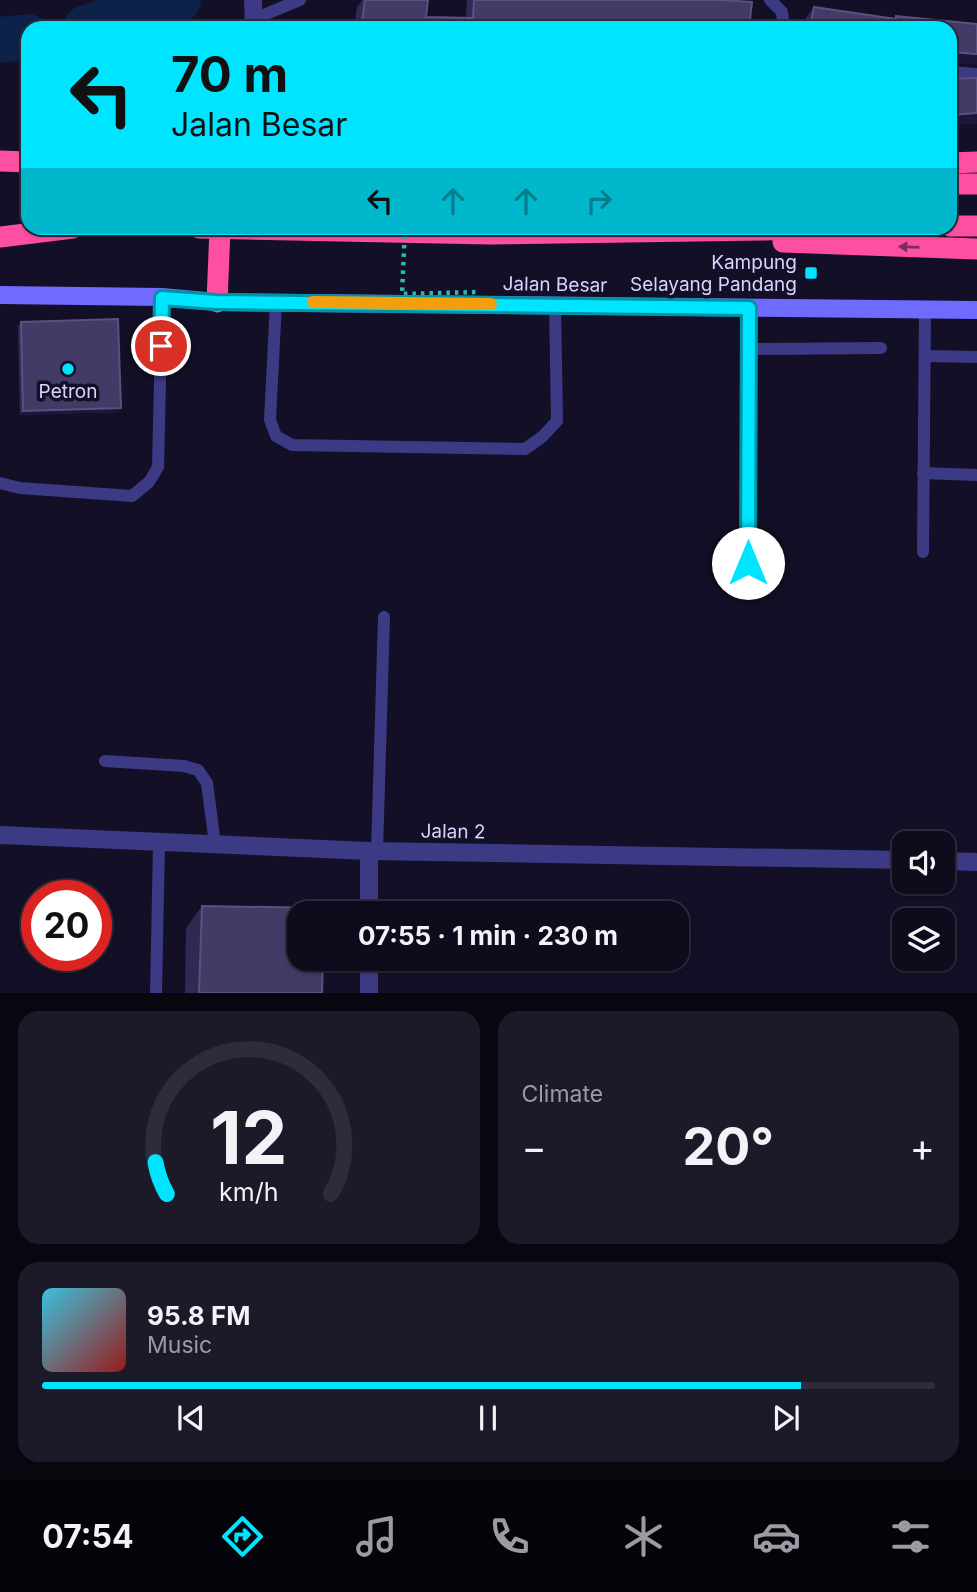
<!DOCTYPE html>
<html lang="en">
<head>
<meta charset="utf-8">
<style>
  body { margin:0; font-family:Inter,sans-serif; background:#1c1929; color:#f1f3f6; height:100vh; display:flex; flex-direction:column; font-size:26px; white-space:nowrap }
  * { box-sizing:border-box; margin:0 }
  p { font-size:23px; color:#9b9ba3 }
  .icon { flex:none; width:38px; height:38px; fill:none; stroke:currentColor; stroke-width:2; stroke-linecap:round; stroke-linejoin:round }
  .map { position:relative; height:993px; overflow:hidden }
  .panel { display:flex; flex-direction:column; gap:18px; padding:18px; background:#08060f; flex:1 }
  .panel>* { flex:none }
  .hud { position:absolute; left:21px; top:21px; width:936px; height:214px; border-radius:21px; box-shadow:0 2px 5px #0004,0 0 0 2px #2e2b3b; background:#00e5ff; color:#111; overflow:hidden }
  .buttons { position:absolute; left:892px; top:831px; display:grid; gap:14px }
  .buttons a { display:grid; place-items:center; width:63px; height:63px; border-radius:14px; background:#0e0b1c; box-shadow:0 2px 5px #0004,0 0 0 2px #2e2b3b; font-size:35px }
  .speed { position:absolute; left:21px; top:880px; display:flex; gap:14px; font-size:35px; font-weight:700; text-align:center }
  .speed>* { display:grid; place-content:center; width:91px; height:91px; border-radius:50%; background:#0e0b1c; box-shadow:0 2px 5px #0004,0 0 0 2px #2e2b3b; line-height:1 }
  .speed .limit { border:10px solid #d22; background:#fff; color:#111 }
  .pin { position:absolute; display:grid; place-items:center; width:60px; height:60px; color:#fff; margin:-30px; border:4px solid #fff; border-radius:50%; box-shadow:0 2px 7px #0007 }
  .me { position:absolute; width:77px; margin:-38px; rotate:0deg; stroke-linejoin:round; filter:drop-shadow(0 0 5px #0008) }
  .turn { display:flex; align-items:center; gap:24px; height:147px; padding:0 35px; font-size:32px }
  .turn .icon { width:91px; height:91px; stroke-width:2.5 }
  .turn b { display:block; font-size:49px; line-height:60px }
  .lanes { display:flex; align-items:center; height:66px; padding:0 35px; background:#0003; justify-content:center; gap:35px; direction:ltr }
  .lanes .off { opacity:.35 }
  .big { font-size:52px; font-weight:700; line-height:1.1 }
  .panel .tile { flex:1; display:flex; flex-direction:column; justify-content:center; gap:10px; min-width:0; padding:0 24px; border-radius:21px; background:#1c1929 }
  .panel .dial { align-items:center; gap:0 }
  .dial svg { height:182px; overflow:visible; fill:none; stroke:#2e2b3b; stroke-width:7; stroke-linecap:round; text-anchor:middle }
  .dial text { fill:#f1f3f6; stroke:none }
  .song { display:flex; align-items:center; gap:21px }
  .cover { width:84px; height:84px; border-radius:10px; background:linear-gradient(135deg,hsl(190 70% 55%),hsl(0 70% 35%)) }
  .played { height:7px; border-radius:4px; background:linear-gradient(90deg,#00e5ff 85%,#2e2b3b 85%) }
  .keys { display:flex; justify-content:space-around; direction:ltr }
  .heat { display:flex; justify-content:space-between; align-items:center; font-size:38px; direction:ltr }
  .panel .tiles { flex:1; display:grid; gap:18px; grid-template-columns:1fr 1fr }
  .tile:last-child { grid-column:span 2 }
  .trip { position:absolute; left:287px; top:901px; width:402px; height:70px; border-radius:21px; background:#0e0b1c; box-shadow:0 2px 5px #0004,0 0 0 2px #2e2b3b; font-weight:700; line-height:70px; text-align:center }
  .tab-bar { display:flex; height:112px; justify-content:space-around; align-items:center; background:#06040b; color:#9b9ba3 }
  .tab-bar .icon { width:49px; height:49px }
  .tab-bar .on { color:#00e5ff }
  .tab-bar b { font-size:32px; color:#f1f3f6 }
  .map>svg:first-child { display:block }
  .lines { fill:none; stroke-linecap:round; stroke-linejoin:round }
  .river { stroke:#0c2248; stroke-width:46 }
  .lane { stroke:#3d3a85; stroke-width:12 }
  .street { stroke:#3d3a85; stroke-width:18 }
  .secondary { stroke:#6f6bff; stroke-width:18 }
  .highway { stroke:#ff4fa3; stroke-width:21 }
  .path-bridge { stroke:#2fb8b0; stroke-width:4.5; stroke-dasharray:3.5 5; stroke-linecap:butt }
  .wall { fill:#312854 }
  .shaded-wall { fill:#1d163a }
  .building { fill:#433a66; stroke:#5a527e; stroke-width:2 }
  .oneway { fill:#7d2c5e }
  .route-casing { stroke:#0095a6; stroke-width:18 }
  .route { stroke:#00e5ff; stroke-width:12 }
  .slow { stroke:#f59e0b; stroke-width:12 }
  .poi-dot { fill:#00e5ff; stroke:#130f26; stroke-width:2.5 }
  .labels { text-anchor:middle; stroke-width:7; stroke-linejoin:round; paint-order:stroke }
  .poi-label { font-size:19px; fill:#d9d4ff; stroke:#130f26; text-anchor:end }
  .street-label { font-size:19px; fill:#d9d4ff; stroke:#130f26 }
</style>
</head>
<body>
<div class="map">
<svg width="977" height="994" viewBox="0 0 977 994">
  <rect width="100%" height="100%" fill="#130f26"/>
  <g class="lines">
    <g class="river">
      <path d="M 86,28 L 178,0"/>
      <path d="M 0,40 L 28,37"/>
    </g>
    <g class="lane">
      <path d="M 770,0 L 782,12 L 784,28"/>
      <path d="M 254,19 L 300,0"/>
      <path d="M 950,72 L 977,74"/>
      <path d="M 276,302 L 270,420 L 276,436 L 292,445 L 525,449 L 542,437 L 557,421 L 555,305"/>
      <path d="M 749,349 L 881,348"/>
      <path d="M 925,356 L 977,357"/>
      <path d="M 923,473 L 977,475"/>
      <path d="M 0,483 L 20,488 L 132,496 L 149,482 L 158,467 L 162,297"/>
      <path d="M 923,552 L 925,309"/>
      <path d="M 748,563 L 749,308"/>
      <path d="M 105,761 L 184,766 L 198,770 L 207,783 L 215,844"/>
      <path d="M 377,851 L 384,617"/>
      <path d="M 156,994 L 159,843"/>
    </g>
    <g class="street">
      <path d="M 253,0 L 254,28"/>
      <path d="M 0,835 L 369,851 L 905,860"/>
      <path d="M 943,861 L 977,862"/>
      <path d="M 369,914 L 369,851"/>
      <path d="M 369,994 L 369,959"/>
    </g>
    <path class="secondary" d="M 0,295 L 162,297 L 217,302 L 977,310"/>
    <g class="highway">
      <path d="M 0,161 L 28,162"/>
      <path d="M 950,163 L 977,162"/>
      <path d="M 950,184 L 977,184"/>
      <path d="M 950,226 L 977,226"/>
      <path d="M 199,228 L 489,234 L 893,228"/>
      <path d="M 0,237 L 73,228"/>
      <path d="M 783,242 L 977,249"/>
      <path d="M 217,302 L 220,228"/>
    </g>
    <path class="path-bridge" d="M 405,228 L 402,294 L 478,292"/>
  </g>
  <g class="wall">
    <path d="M 362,0 L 428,0 L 426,17 L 466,18 L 467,0 L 722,0 L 749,28 L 354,28 L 357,7 Z"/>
    <path d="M 814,7 L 894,19 L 896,16 L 950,28 L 804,28 L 806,18 Z"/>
    <path d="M 21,322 L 118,412 L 20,415 L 18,326 Z"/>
    <path d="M 202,906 L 322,993 L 185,993 L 186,928 Z"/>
  </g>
  <g class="shaded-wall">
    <path d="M 950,52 L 977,54 L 977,65 L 950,63 Z"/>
    <path d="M 977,113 L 977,124 L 950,125 L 950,115 Z"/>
    <path d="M 121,408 L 118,412 L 20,415 L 23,411 Z"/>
  </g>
  <g class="building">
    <path d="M 365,0 L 428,0 L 426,17 L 473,18 L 474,0 L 722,0 L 752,2 L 749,28 L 361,28 Z"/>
    <path d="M 814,7 L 896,19 L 896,16 L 977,24 L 977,54 L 950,52 L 950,28 L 810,28 Z"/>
    <path d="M 977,78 L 977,113 L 950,115 L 950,79 Z"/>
    <path d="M 118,319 L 121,408 L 23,411 L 21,322 Z"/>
    <path d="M 202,906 L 325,908 L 325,914 L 299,914 L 299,959 L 323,959 L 322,993 L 199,993 Z"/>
  </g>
  <defs><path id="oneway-solid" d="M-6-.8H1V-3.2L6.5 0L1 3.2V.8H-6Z" transform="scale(1.75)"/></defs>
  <use class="oneway" href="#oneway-solid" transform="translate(909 247) rotate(-178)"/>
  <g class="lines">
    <defs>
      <path id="route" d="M 161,346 L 162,298 L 216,302 L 749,308 L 748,563"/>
    </defs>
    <use href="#route" class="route-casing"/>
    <use href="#route" class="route"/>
    <path class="slow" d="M 313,302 L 491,304"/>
  </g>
  <g class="poi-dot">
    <rect x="804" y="266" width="14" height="14" rx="3.5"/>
    <circle cx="68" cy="369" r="7"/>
  </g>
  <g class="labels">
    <g class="poi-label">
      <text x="797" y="269">Kampung<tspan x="797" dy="22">Selayang Pandang</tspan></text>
      <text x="68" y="398" text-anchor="middle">Petron</text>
    </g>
    <g class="street-label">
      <text transform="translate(555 284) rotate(1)" y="7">Jalan Besar</text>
      <text transform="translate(453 831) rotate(1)" y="7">Jalan 2</text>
    </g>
  </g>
</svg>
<div class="buttons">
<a><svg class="icon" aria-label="sound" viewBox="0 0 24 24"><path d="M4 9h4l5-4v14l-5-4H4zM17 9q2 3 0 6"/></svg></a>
<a><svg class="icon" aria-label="layers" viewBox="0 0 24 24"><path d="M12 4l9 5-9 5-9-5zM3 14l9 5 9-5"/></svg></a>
</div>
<div class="speed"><div class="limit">20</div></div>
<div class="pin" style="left:161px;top:346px;background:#d93025"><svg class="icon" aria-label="arrive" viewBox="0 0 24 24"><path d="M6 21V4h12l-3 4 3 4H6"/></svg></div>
<svg class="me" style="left:748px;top:563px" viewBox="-20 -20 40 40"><circle r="19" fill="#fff"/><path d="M0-13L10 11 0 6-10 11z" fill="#00e5ff"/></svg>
<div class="trip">07:55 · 1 min · 230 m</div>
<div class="hud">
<div class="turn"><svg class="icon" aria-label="left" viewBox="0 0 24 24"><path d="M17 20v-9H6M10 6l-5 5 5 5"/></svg><div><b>70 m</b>Jalan Besar</div></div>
<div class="lanes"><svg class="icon" aria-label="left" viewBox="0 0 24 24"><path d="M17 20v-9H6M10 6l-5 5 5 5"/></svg><svg class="icon off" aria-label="ahead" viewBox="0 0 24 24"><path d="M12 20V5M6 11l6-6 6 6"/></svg><svg class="icon off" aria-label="ahead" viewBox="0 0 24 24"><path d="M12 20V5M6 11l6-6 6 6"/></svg><svg class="icon off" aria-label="right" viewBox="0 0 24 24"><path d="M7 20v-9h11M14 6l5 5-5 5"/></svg></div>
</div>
</div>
<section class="panel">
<div class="tiles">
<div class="tile dial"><svg viewBox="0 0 100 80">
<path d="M14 69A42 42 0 1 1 86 69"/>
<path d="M14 69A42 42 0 0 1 9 55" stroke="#00e5ff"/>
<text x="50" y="56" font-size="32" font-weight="700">12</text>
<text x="50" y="72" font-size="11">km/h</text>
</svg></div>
<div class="tile"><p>Climate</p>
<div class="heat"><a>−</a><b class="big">20°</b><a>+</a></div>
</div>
<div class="tile">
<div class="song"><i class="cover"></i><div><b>95.8 FM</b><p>Music</p></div></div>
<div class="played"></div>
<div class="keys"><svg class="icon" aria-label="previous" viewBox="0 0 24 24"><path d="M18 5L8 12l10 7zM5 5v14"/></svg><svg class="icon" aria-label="pause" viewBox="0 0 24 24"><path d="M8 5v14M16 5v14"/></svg><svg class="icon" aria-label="next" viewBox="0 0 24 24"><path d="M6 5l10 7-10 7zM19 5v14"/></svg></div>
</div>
</div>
</section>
<nav class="tab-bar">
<b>07:54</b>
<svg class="icon on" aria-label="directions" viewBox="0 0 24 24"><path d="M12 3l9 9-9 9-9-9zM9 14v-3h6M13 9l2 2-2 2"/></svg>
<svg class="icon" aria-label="music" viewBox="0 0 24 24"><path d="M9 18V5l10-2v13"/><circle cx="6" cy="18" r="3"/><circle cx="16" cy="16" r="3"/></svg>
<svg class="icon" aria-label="phone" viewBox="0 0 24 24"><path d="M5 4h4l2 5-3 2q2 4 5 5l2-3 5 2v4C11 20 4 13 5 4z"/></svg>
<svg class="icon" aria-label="climate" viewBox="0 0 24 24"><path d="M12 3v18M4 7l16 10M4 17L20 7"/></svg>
<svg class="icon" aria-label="car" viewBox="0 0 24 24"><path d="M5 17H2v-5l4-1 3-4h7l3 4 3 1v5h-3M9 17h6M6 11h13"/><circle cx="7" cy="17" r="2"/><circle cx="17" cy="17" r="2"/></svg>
<svg class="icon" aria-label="filters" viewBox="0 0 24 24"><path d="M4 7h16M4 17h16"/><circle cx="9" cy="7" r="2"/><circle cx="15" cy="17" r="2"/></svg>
</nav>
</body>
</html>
